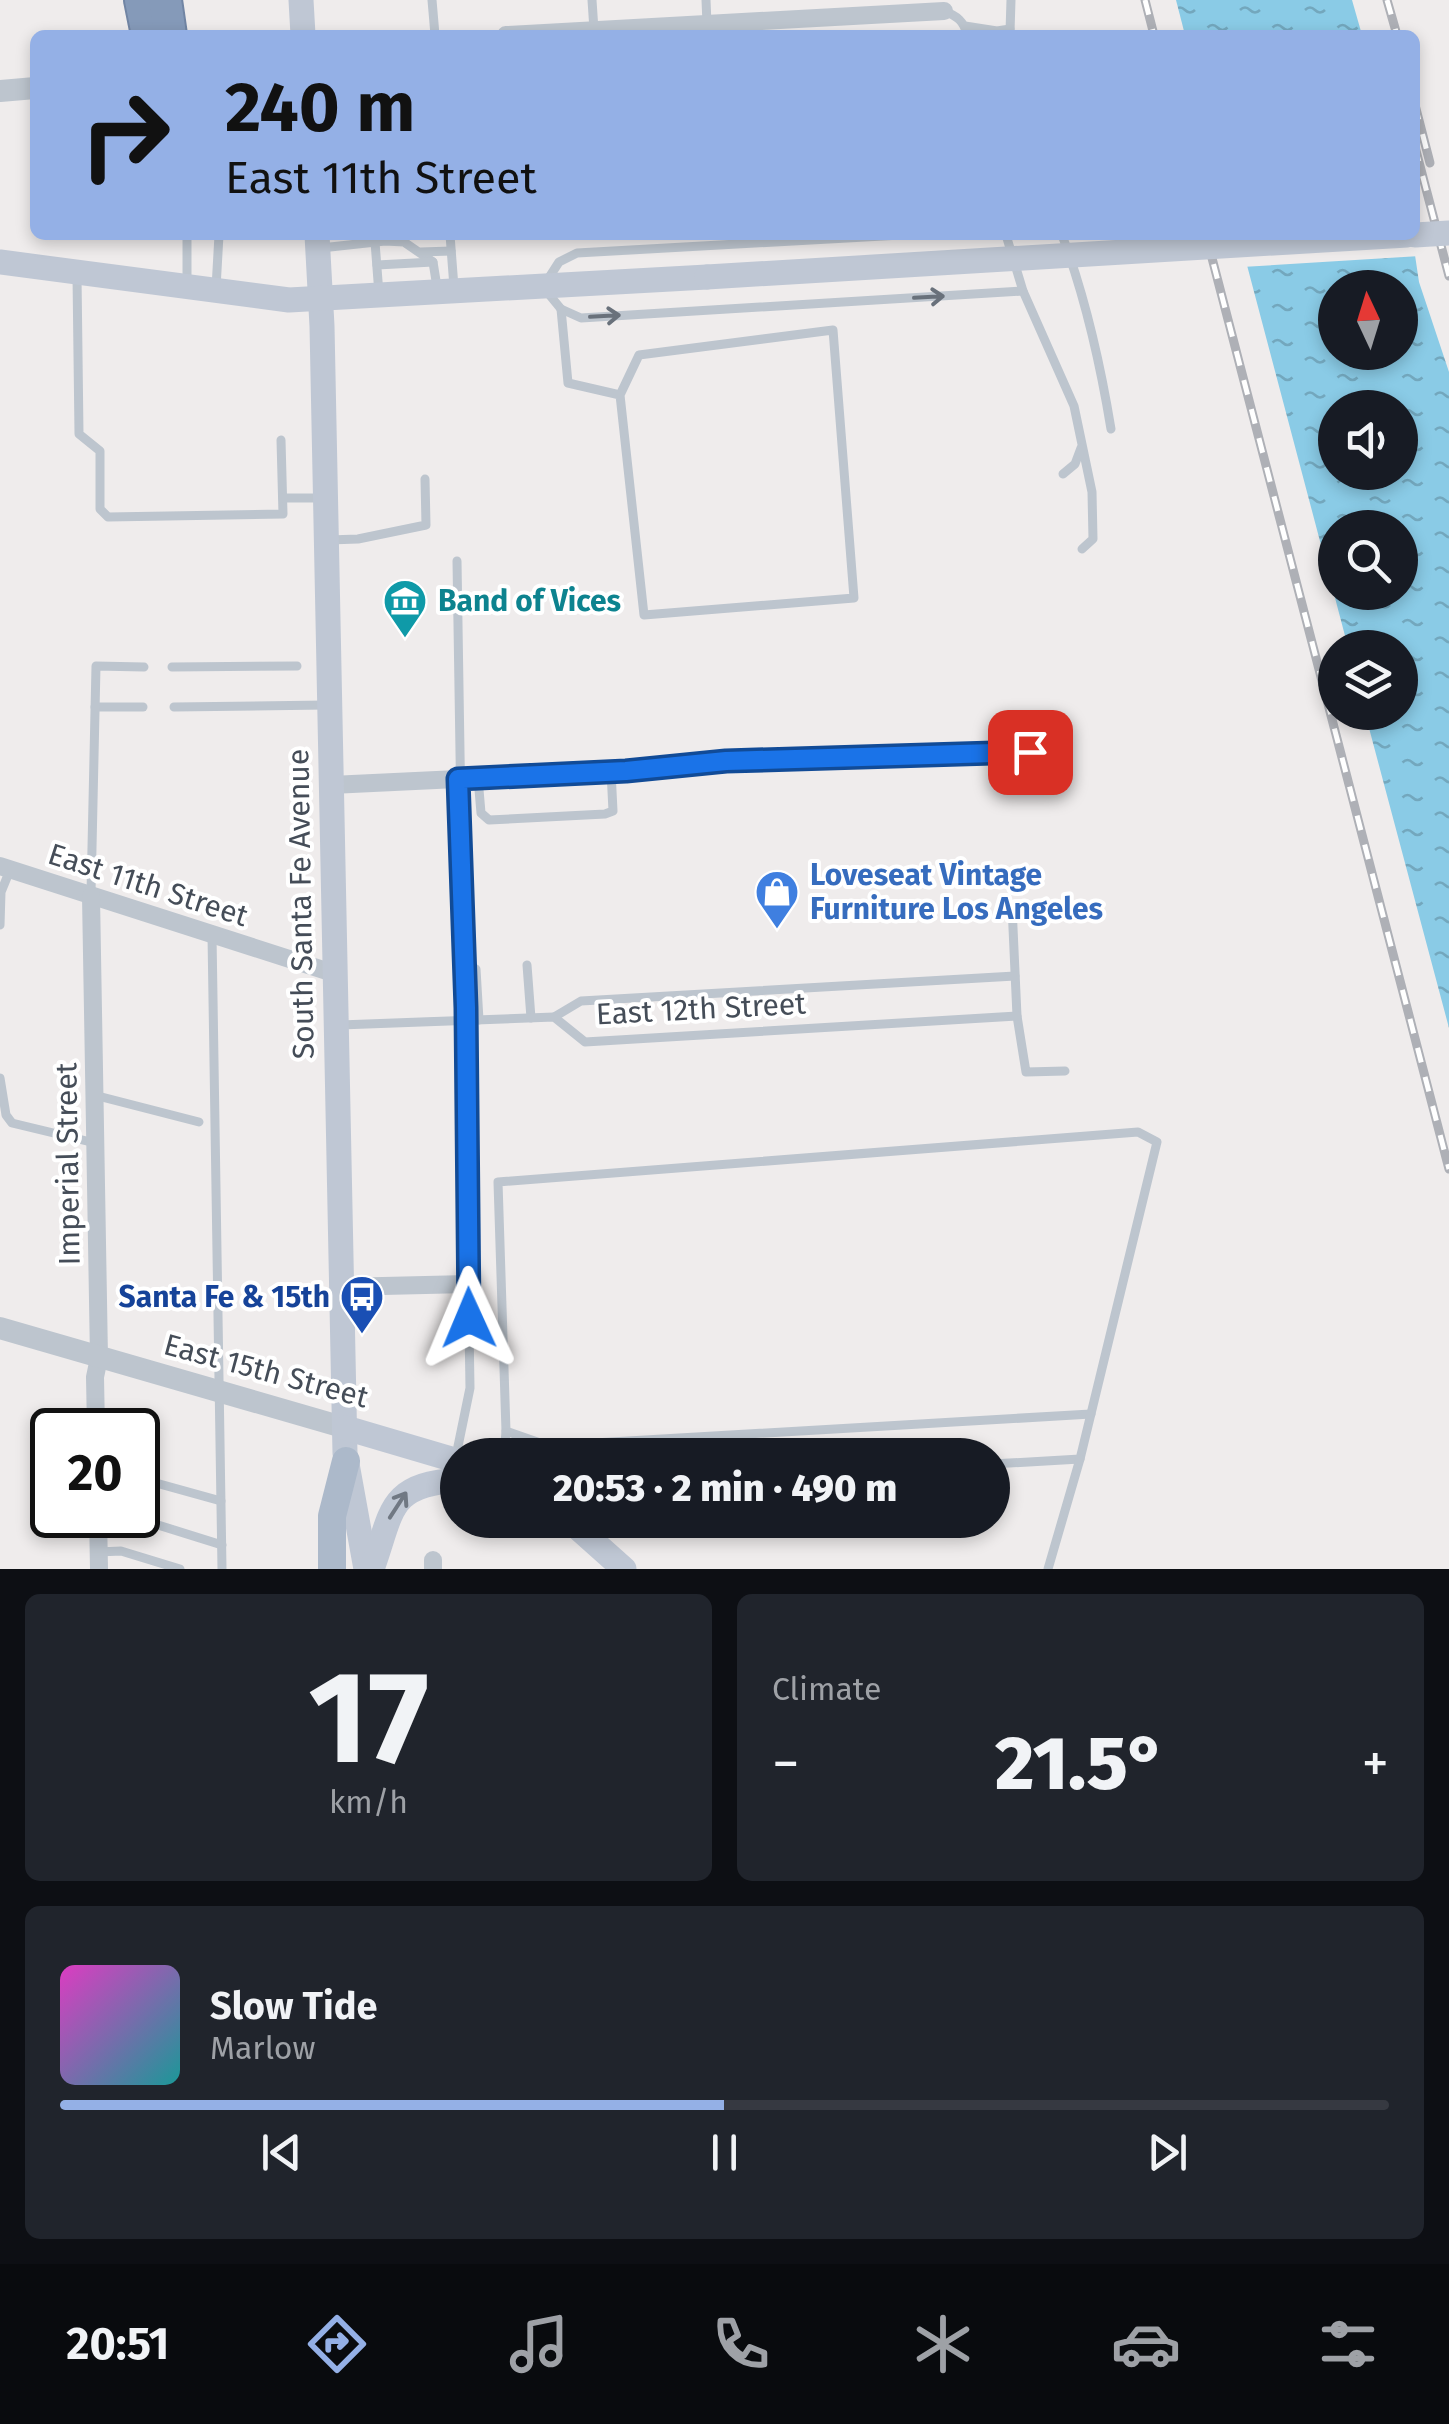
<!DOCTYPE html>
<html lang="en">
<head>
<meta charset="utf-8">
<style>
  body { margin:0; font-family:"Fira Sans",sans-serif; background:#20242c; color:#f1f3f6; height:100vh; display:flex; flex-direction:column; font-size:38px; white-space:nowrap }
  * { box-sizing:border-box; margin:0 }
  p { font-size:32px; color:#9ea1a6 }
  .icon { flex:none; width:55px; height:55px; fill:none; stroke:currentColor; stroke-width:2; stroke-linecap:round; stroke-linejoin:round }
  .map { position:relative; height:1569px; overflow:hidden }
  .details { display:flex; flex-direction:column; gap:25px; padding:25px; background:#0d0f14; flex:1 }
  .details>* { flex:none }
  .hud { position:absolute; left:30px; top:30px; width:1390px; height:210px; border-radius:15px; box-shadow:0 5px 15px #0003; background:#94b0e6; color:#111; overflow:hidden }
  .needle { width:65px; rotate:356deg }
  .buttons { position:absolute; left:1318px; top:270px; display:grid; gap:20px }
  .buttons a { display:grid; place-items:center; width:100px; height:100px; border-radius:50%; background:#171b24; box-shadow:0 5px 15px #0003; font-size:50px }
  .speed { position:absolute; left:30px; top:1408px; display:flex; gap:20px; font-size:50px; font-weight:700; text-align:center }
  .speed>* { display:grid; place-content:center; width:130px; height:130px; border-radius:50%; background:#171b24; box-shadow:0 5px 15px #0003; line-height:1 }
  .speed .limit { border:5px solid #111; border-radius:15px; background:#fff; color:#111 }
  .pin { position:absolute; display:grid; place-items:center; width:85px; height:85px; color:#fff; margin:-42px; border-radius:20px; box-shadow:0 5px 15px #0006 }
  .me { position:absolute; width:110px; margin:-55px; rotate:359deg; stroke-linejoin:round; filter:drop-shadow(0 0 8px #0008) }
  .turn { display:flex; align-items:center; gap:35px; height:210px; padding:0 30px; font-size:45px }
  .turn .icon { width:130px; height:130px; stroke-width:2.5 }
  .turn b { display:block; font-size:70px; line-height:85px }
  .big { font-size:75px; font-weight:800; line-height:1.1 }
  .details .card { flex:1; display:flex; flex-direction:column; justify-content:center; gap:15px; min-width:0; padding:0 35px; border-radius:15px; background:#20242c }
  .details .dial { align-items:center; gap:0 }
  .dial b { font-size:130px; line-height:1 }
  .song { display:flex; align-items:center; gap:30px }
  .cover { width:120px; height:120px; border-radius:15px; background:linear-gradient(135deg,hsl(310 70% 55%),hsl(180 70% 35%)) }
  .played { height:10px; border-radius:5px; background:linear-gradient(90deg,#94b0e6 50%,#363941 50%) }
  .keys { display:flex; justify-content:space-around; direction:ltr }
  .heat { display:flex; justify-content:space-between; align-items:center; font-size:55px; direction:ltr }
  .details .tiles { flex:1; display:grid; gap:25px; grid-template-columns:1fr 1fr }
  .card:last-child { grid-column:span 2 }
  .trip { position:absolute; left:440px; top:1438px; width:570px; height:100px; border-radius:50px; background:#171b24; box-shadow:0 5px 15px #0003; font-weight:800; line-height:100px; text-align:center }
  .tabs { display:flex; height:160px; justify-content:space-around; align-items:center; background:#090b0e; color:#9ea1a6 }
  .tabs .icon { width:70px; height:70px }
  .tabs .selected { color:#94b0e6 }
  .tabs b { font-size:45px; color:#f1f3f6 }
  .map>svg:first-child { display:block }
  .water { fill:url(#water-ripples); fill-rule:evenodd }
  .pier { fill:#efecec }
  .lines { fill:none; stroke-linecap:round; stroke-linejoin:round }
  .motorway-casing { stroke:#7185a4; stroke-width:36 }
  .service { stroke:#bdc5ce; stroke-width:9 }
  .minor { stroke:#bdc5ce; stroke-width:18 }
  .tertiary { stroke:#bdc5ce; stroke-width:22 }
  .secondary { stroke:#bfc7d4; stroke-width:25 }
  .primary { stroke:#acb9ca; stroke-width:28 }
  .motorway { stroke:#859ab9; stroke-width:32 }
  .rail-casing { stroke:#aeb0b6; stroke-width:9 }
  .rail { stroke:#fff; stroke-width:5; stroke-dasharray:15; stroke-linecap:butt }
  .secondary-bridge { stroke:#bfc7d4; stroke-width:25 }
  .oneway { stroke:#69717b }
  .oneway2 { stroke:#707883 }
  .route-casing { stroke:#114b97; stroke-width:25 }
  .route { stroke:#1a73e8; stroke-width:18 }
  .labels { text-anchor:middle; stroke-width:8; stroke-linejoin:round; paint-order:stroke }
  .culture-label { font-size:30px; font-weight:bold; fill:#0d838f; stroke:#fff; text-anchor:start }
  .shop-label { font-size:30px; font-weight:bold; fill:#366cbe; stroke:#fff; text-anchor:start }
  .street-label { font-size:30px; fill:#454d58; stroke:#fff }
  .transit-label { font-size:30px; font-weight:bold; fill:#164399; stroke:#fff; text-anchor:end }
</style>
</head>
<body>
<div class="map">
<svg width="1449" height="1569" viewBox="0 0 1449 1569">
  <defs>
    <pattern id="water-ripples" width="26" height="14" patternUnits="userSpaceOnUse" patternTransform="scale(2.5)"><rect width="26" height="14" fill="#8acbe6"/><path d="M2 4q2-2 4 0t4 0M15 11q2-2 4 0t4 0" fill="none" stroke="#73a7bd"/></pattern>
  </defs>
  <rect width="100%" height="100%" fill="#efecec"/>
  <g class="water">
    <path d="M 1176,0 L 1352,0 L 1362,35 L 1185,35 Z"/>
    <path d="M 1239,235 L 1412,235 L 1419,282 L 1449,372 L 1449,1028 L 1365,713 L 1400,712 L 1400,648 L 1348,647 ZM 1335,288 L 1400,288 L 1400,352 L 1335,352 ZM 1335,408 L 1400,408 L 1400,472 L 1335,472 ZM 1335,528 L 1400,528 L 1400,592 L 1335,592 Z"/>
  </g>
  <path class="pier" d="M 1417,234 L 1420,256 L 1242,267 L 1234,235 Z"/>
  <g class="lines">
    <defs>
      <g id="motorway">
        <path d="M 141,0 L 148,35"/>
        <path d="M 165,0 L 170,35"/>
      </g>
    </defs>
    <use href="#motorway" class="motorway-casing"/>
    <g class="service">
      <path d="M 432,0 L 435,35"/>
      <path d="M 592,0 L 594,30"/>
      <path d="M 706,0 L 707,24"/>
      <path d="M 944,11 C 957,16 964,21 967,35"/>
      <path d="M 965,26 L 997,31 L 1010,29"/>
      <path d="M 1010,32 L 1011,0"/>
      <path d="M 450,235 L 454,287"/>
      <path d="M 901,235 L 577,253 L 559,262 L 543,287 L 561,309 L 581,318 L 1023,291"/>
      <path d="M 1006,235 L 1023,291 L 1074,406 L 1092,492 L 1093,539 L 1082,549"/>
      <path d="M 1062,235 C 1086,299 1100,362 1111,429"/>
      <path d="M 375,242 L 379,294"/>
      <path d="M 321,248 L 385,241 L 404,242 L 433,262 L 437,287"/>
      <path d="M 421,252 L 451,251"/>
      <path d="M 377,265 L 433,262"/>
      <path d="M 77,276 L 79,434 L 100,451 L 100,509 L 108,517 L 283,514 L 281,440"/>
      <path d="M 187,282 L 187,235"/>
      <path d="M 216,288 L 219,235"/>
      <path d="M 561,309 L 568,383 L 620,395 L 644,615 L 854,598 L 833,330 L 639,355 L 620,395"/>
      <path d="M 1063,474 L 1075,464 L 1081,448"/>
      <path d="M 283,498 L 325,498"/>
      <path d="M 329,540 L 358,539 L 426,525 L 425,479"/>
      <path d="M 172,667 L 297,666"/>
      <path d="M 95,707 L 143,707"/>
      <path d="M 174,707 L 326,705"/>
      <path d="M 626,771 C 773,756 920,754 1068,751"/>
      <path d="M 478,778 L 481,813 L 489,820 L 605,814 L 613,811 L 611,771"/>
      <path d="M 91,893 L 96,666 L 144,667"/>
      <path d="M 1012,906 L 1017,1016 L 1026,1072 L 1065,1071"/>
      <path d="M 0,925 L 1,892 L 10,870"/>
      <path d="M 212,935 L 222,1569"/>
      <path d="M 527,965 L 531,1018"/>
      <path d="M 476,969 L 479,1020"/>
      <path d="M 554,1017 L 581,1001 L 1015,976"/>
      <path d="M 340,1025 L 554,1017 L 585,1042 L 1017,1016"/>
      <path d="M 0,1078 L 6,1115 L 12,1123 L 95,1143"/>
      <path d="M 94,1095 L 199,1122"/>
      <path d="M 506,1431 L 543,1444 L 560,1445 L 1091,1414"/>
      <path d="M 504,1455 L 506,1431 L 498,1182 L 1138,1132 L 1157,1142 L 1080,1459 L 992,1464"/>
      <path d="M 456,1456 L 470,1388 L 457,561"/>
      <path d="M 138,1478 L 221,1501"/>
      <path d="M 126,1515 L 222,1545"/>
      <path d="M 98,1552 L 121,1551 L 180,1569"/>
      <path d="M 1048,1569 L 1080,1459"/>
    </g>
    <g class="minor">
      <path d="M 506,35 L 944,11"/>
      <path d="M 331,785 L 626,771"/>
      <path d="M 0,866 L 336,974"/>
      <path d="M 91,896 L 99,1358 L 95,1377 L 96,1430"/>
      <path d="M 340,1287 L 468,1284"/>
      <path d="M 98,1515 L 99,1569"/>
      <path d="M 433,1560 L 433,1569"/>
    </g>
    <g class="tertiary">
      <path d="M 0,91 L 35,88"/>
      <path d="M 0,1328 L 346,1428"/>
    </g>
    <g class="secondary">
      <path d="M 301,0 L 303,35"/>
      <path d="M 317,235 L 322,326 L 345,1453 L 366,1569"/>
      <path d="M 0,262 L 289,300 L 707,277"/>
      <path d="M 346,1428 L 458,1461"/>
      <path d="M 569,1520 L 624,1569"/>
      <path d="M 372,1569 C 393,1511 387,1485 458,1480"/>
    </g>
    <path class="primary" d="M 332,1569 L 332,1516 L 346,1461"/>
    <use href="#motorway" class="motorway"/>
    <defs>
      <g id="rail">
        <path d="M 1145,0 L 1154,35"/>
        <path d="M 1387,0 L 1397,35"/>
        <path d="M 1415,105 L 1430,163"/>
        <path d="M 1415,147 L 1449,276"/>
        <path d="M 1206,235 L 1449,1169"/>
      </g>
    </defs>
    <use href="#rail" class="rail-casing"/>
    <use href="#rail" class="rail"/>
    <g class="secondary-bridge">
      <path d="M 1415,235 L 1449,233"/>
      <path d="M 707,277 L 1407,235"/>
    </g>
  </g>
  <defs><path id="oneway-shaft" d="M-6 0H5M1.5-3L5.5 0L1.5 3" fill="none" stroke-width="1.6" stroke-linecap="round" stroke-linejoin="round" transform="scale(2.5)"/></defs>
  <g class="oneway">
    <use href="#oneway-shaft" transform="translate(929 297) rotate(-3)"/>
    <use href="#oneway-shaft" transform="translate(605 316) rotate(-3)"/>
  </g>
  <use class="oneway2" href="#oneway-shaft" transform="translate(398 1505) rotate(-57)"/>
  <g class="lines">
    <defs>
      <path id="route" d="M 469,1318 L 466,1008 L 458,779 L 626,771 L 726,761 L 1030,752"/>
    </defs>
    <use href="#route" class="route-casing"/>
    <use href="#route" class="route"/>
  </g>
  <defs>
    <symbol id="museum-pin" viewBox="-11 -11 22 30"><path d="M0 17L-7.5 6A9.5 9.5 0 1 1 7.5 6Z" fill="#0f9aa8" stroke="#fff"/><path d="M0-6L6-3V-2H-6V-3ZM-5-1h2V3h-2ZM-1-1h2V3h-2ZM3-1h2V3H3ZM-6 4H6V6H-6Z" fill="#fff"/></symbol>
    <symbol id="shop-pin" viewBox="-11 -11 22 30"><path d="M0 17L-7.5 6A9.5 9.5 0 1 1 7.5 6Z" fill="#3f7fe0" stroke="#fff"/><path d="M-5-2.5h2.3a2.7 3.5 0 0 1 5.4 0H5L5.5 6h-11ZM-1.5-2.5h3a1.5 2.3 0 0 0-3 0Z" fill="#fff"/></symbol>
    <symbol id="bus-pin" viewBox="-11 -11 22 30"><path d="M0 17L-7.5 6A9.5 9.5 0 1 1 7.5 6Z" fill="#1a4fb4" stroke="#fff"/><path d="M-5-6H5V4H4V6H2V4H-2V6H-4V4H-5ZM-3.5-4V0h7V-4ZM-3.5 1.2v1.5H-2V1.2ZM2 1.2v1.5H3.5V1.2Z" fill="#fff"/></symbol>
  </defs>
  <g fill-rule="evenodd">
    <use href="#museum-pin" x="380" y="576" width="50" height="68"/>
    <use href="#shop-pin" x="752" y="867" width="50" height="68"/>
    <use href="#bus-pin" x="337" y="1272" width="50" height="68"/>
  </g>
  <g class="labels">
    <g class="culture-label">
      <text x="438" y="611">Band of Vices</text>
    </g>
    <g class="shop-label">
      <text x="810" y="885">Loveseat Vintage<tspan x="810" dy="34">Furniture Los Angeles</tspan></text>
    </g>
    <g class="street-label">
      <text transform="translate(148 885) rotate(18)" y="10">East 11th Street</text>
      <text transform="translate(301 904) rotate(-91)" y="10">South Santa Fe Avenue</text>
      <text transform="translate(701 1009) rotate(-3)" y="10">East 12th Street</text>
      <text transform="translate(68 1164) rotate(-91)" y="10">Imperial Street</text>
      <text transform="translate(266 1371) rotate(15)" y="10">East 15th Street</text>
    </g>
    <g class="transit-label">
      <text x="330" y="1307">Santa Fe &amp; 15th</text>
    </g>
  </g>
</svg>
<div class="buttons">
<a><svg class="needle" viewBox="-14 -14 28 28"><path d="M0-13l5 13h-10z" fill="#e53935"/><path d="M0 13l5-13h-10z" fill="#9ea1a6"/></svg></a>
<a><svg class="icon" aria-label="sound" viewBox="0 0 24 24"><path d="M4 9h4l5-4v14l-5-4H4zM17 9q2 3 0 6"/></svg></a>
<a><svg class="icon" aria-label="search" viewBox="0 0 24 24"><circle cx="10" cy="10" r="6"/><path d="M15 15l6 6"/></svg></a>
<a><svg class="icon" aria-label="layers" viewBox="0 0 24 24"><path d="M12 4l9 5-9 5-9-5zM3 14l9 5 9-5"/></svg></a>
</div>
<div class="speed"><div class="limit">20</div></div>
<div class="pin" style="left:1030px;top:752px;background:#d93025"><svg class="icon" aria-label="arrive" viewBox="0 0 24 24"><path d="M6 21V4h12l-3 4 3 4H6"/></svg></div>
<svg class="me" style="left:469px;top:1318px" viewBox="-20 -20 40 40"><path d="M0-17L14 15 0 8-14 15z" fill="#1a73e8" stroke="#fff" stroke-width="4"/></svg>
<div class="trip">20:53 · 2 min · 490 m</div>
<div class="hud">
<div class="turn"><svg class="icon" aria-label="right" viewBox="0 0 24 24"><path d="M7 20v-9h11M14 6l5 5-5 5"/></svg><div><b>240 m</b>East 11th Street</div></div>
</div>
</div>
<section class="details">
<div class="tiles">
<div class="card dial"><b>17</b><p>km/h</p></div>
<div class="card"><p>Climate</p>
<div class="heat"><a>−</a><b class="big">21.5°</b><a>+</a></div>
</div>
<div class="card">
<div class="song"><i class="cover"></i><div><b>Slow Tide</b><p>Marlow</p></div></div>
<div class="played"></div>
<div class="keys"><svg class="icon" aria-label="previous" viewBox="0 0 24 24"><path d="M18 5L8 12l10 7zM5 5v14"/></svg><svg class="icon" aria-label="pause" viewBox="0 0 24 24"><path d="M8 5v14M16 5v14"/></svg><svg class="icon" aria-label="next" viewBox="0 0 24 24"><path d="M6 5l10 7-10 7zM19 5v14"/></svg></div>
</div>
</div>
</section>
<nav class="tabs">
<b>20:51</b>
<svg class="icon selected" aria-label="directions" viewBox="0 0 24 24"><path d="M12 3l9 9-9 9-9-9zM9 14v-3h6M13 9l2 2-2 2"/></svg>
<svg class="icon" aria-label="music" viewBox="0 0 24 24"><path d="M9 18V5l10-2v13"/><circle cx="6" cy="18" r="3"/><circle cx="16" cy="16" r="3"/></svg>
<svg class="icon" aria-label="phone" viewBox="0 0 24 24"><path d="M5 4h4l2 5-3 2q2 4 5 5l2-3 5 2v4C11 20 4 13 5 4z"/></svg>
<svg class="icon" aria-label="climate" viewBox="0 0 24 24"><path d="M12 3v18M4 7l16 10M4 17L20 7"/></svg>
<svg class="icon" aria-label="car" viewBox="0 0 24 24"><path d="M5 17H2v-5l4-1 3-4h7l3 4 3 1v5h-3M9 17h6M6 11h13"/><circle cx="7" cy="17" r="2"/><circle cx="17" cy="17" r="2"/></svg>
<svg class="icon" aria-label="filters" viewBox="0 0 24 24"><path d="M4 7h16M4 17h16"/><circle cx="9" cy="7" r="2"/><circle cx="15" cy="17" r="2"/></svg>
</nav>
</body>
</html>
